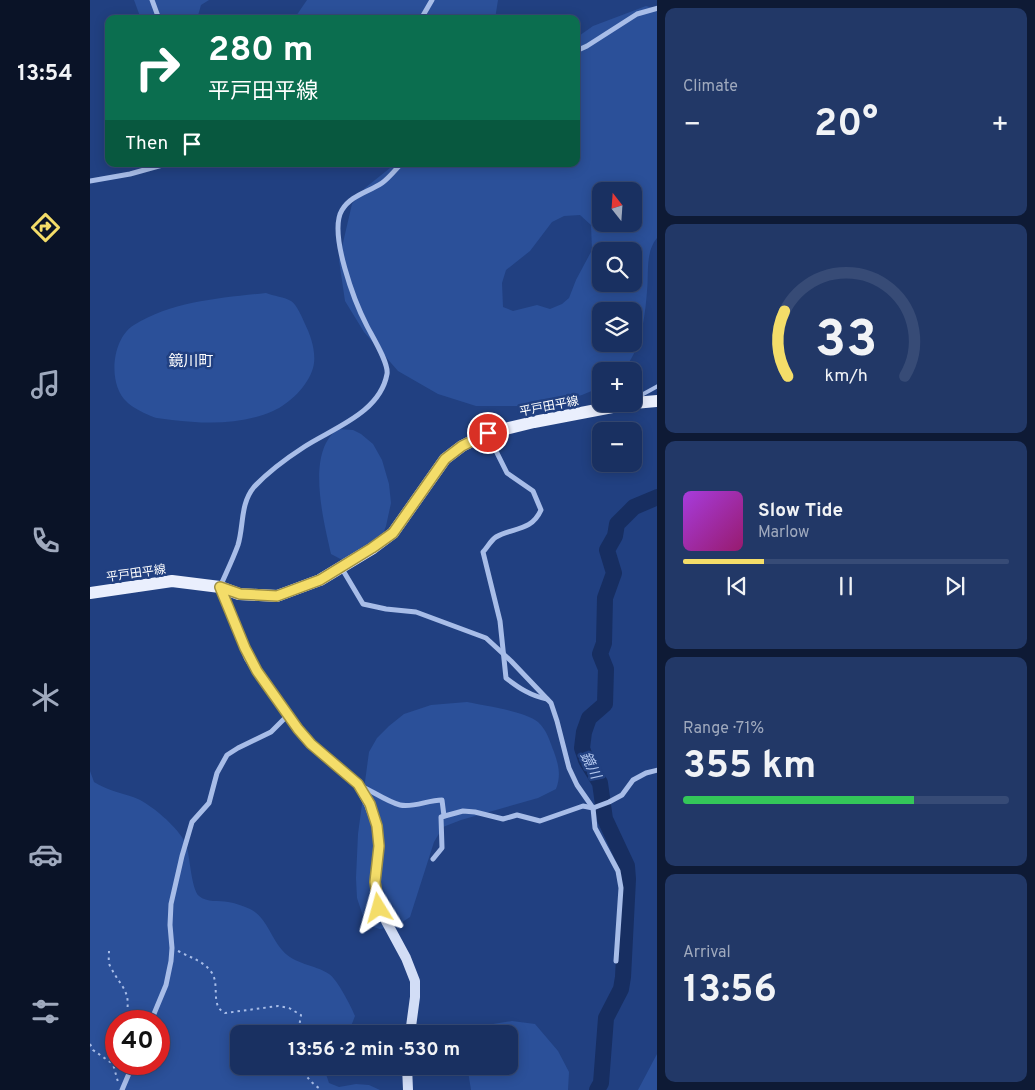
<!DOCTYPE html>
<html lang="en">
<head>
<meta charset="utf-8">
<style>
  body { margin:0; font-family:Overpass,"Noto Sans JP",sans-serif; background:#223867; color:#f1f3f6; height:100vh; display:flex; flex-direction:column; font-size:19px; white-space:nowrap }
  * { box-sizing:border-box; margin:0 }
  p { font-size:16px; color:#9fa9bd }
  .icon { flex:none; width:28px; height:28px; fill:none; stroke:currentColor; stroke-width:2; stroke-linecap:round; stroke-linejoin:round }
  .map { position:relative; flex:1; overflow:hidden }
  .drawer { display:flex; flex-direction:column; gap:8px; padding:8px; background:#0e1a35; width:378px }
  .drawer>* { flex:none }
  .guide { position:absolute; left:15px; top:15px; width:475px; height:152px; border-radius:10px; box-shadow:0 2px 12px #0003,0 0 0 1px #374b76; background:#0b6e4f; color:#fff; overflow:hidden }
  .needle { width:32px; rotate:343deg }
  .tools { position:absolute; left:502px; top:182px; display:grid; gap:10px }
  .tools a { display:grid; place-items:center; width:50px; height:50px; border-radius:10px; background:#193061; box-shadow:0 2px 12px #0003,0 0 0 1px #374b76; font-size:25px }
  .speed { position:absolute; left:15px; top:1010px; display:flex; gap:10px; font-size:25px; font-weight:700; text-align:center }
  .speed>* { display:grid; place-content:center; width:65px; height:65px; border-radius:50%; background:#193061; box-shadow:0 2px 12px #0003,0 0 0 1px #374b76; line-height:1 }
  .speed .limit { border:8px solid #d22; background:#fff; color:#111 }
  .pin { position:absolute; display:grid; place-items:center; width:42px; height:42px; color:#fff; margin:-21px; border:2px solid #fff; border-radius:50%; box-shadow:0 1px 5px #0007 }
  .me { position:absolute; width:55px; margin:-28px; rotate:352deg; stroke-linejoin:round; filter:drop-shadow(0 0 4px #0008) }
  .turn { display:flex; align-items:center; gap:18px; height:105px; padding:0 20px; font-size:22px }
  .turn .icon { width:65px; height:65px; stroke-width:2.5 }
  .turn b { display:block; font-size:35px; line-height:42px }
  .then { display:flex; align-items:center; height:48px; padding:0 20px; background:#0003; gap:10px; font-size:19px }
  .big { font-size:38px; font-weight:700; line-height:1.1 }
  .drawer .tile { flex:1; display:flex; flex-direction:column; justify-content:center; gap:8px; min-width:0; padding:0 18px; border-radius:10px; background:#223867 }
  .drawer .dial { align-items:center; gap:0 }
  .dial svg { height:130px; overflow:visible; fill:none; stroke:#374b76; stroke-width:7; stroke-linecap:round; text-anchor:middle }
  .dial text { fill:#f1f3f6; stroke:none }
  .song { display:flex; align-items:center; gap:15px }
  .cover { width:60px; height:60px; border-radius:8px; background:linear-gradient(135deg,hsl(280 70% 55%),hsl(320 70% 35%)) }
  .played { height:5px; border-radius:2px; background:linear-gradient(90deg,#f4dd69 25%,#374b76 25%) }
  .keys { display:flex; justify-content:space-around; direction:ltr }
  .heat { display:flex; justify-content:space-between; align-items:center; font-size:28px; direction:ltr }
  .charge { height:8px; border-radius:4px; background:linear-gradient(90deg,#34c759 71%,#374b76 0) }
  .trip { position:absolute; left:140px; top:1025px; width:288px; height:50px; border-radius:10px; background:#193061; box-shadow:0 2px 12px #0003,0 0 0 1px #374b76; font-weight:700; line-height:50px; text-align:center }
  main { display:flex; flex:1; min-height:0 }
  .menu { display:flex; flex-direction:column; width:90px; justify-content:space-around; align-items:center; background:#0a1327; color:#9fa9bd }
  .menu .icon { width:35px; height:35px }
  .menu .current { color:#f4dd69 }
  .menu b { font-size:22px; color:#f1f3f6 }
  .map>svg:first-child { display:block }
  .green { fill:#2b5099; fill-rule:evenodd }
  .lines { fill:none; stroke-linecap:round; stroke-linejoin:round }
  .river { stroke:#172e61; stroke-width:16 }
  .path { stroke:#a8bde8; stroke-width:2; stroke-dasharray:2.5 4; stroke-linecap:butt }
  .lane { stroke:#a8bde8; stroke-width:4 }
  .street { stroke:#a8bde8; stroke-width:5 }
  .secondary { stroke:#d2ddf6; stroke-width:10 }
  .primary { stroke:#eaeffd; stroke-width:12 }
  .route-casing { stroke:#9f9044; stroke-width:12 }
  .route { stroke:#f4dd69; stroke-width:9 }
  .labels { text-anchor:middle; stroke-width:5; stroke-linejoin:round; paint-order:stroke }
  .street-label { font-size:12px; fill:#fff; stroke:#214081 }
  .water-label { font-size:14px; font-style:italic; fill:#b3c7ef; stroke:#214081 }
  .quarter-label { font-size:15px; fill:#fff; stroke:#214081 }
</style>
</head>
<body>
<main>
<nav class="menu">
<b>13:54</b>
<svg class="icon current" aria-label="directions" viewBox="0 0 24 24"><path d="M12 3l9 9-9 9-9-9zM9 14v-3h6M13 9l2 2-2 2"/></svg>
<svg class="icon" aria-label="music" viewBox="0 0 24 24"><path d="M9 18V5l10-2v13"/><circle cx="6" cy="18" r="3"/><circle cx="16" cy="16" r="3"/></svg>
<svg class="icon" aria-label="phone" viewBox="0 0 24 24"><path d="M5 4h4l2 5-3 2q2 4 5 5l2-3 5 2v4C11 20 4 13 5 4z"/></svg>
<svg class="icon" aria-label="climate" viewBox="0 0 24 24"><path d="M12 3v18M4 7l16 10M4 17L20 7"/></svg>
<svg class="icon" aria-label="car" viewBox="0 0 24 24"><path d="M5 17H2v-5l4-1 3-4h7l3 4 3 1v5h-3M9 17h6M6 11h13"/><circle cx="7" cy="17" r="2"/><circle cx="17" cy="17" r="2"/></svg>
<svg class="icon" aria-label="filters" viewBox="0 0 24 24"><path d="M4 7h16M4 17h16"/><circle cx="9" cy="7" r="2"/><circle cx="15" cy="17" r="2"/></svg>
</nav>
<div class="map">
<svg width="568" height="1090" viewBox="0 0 568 1090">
  <rect width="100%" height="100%" fill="#214081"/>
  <g class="green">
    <path d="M 44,0 L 119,0 L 111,5 L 107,19 L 51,19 Z"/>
    <path d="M 217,0 L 408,0 L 405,19 L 204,19 Z"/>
    <path d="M 556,6 L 567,9 L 567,238 C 555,252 559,274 557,291 C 555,317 551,352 532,371 L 511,371 L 511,387 L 492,395 L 464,402 L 430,406 L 386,406 L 348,394 L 308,371 L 274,332 L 255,301 L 249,260 L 262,204 L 275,188 L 305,164 L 486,164 L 486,38 L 503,26 ZM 511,191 L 544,191 L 544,224 L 511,224 ZM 490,215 L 501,225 L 502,250 L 486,280 L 479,298 L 472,304 L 460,309 L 447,305 L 423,311 L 413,307 L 412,283 L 416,270 L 440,251 L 462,222 L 474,216 ZM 511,251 L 544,251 L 544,284 L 511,284 ZM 511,311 L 544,311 L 544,344 L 511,344 Z"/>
    <path d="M 176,293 C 183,296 195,297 201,301 C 207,305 212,317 215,324 C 221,336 227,354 223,368 C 218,386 199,404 183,411 C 151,425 116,424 82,420 C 77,419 72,419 67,418 C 61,417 41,407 37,402 C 17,384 22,338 44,325 C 83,301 131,298 176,293 Z"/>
    <path d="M 248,429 L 263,430 L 271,434 L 283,444 L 292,460 L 299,484 L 301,503 L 296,526 L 289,545 L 258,563 L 241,554 C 234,522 215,452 248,429 Z"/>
    <path d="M 377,702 C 395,706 435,711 448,722 C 457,730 460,742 464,752 C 469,766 471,776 466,789 L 448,798 L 371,820 L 353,827 L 344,842 L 320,917 L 308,925 L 290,929 L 280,926 L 275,922 L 267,898 L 266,878 L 268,834 L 279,752 L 287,738 L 299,726 L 314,714 L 341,705 Z"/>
    <path d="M 0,771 L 4,782 C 17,790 28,792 43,797 C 59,802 89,828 96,844 C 100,855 101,889 109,896 C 117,903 129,900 138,902 C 145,903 153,906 160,909 C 176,916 181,938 192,950 C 205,965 224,964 239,974 C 247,979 261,1006 265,1016 L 258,1034 L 149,1034 L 149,1066 L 235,1066 L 235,1071 L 239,1083 L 249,1087 L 266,1084 L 279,1085 L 290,1090 L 0,1090 ZM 26,1021 L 69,1021 L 69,1064 L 26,1064 Z"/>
    <path d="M 422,1021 L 445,1024 L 468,1051 L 479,1072 L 478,1090 L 381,1090 L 378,1071 L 379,1066 L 419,1066 L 419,1034 L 393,1034 L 403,1024 Z"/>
    <path d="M 567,1054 L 567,1090 L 548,1090 Z"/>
  </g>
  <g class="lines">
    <path class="river" d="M 507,1090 L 511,1083 L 516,1018 L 531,989 L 533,977 L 538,879 L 537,866 L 515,819 L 510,783 L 496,760 L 492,748 L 494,732 L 499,718 L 515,704 L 516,669 L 510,654 L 514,643 L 515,598 L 524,573 L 517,550 L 525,536 L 527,524 L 544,507 L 568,497"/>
    <g class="path">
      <path d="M 19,951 C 19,955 18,962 20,966 C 32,990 43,990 35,1021"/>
      <path d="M 88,951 C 101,958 114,961 122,973 C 130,986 120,1006 135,1013 L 188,1006 L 199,1008 L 211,1015 L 208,1034"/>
      <path d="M 0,1044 L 3,1050 L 23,1064"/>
      <path d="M 26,1047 L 23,1064 L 28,1082"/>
      <path d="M 211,1066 C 216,1077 222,1084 232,1090"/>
    </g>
    <path class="lane" d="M 546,398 L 568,386"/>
    <g class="street">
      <path d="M 62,0 L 69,19"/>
      <path d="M 331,19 L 342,0"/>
      <path d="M 486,51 L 497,46 L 547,14 L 568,8"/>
      <path d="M 0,181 L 40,174 L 76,164"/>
      <path d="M 398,435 L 417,473 L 443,491 L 451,510 C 441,532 423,527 406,537 C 401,540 397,548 393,552 L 410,621 L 416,678 C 429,688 441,696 457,699"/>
      <path d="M 251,567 L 273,604 L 296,609 L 326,612 L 396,638 L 421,661 L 461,703 L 467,721 L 479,768 L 487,785 L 503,808 L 505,828 L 528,871 L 531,888 L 526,961"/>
      <path d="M 130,587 C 136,573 143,559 148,545 C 154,525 150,504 164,487 C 178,472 197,458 214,447 C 243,428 290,413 297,374 C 299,363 282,336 277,326 C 265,303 238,233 252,210 C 261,195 279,192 292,183 C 299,178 305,170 311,164"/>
      <path d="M 271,786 C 282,791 298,802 310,805 C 323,808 338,800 352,800 L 354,816"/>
      <path d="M 343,859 L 352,848 L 351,817 L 373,811 L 385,812 L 413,819 L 427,815 L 450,821 L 493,806 L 503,808 L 519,802 L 532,795 L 543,780 L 556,773 L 568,770"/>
      <path d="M 61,1021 L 76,985 L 81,961 L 82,948 L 80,925 L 81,904 L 92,856 L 102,822 L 119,803 L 127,773 L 137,755 L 148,748 L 181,732 L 198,715"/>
      <path d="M 32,1090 L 43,1064"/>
    </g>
    <g class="secondary">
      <path d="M 130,587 L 159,658 L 167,671 L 208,729 L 221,744 L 268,784 L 279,804 L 287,826 L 289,846 L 285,882 L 289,908 L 316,958 L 325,981 L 325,997 L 320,1034"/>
      <path d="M 317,1066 L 318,1090"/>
    </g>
    <g class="primary">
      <path d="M 544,403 L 568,401"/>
      <path d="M 0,593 L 82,581 L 130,587 L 149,594 L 187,596 L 230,580 L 283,548 L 303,533 L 355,459 L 372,446 L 398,433 L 444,422 L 538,404"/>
    </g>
  </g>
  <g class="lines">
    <defs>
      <path id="route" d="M 289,908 L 285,882 L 289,846 L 287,826 L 280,804 L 268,784 L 221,744 L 208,729 L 167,671 L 155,648 L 130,587 L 150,594 L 187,596 L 230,580 L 282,548 L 303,533 L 355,459 L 372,446 L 398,433"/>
    </defs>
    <use href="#route" class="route-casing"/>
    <use href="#route" class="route"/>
  </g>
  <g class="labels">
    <g class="street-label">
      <text transform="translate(459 406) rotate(-11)" y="4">平戸田平線</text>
      <text transform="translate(46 573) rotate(-8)" y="4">平戸田平線</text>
    </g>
    <g class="water-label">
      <text transform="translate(501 765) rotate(64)" y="5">鏡川</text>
    </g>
    <g class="quarter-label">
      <text x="101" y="366">鏡川町</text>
    </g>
  </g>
</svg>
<div class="tools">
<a><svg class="needle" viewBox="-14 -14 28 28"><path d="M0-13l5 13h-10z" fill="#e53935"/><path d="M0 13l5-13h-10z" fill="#9fa9bd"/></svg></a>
<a><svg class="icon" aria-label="search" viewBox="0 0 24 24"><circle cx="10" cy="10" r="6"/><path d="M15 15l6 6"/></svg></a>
<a><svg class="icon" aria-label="layers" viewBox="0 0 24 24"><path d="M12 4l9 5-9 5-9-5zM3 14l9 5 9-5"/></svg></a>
<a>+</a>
<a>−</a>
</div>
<div class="speed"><div class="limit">40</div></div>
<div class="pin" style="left:398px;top:433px;background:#d93025"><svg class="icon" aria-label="arrive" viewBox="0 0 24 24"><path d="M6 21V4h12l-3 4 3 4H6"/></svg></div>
<svg class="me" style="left:289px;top:908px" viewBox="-20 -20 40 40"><path d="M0-17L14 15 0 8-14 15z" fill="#f4dd69" stroke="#fff" stroke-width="4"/></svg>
<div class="trip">13:56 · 2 min · 530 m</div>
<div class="guide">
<div class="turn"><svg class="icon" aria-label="right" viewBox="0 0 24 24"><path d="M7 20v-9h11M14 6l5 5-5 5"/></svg><div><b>280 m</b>平戸田平線</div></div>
<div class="then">Then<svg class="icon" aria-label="arrive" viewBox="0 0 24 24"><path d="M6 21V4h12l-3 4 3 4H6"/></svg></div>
</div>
</div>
<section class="drawer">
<div class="tile"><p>Climate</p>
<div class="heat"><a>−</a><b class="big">20°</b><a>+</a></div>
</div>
<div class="tile dial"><svg viewBox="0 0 100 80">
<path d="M14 69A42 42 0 1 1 86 69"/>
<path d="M14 69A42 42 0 0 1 12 29" stroke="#f4dd69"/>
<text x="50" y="56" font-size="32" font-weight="700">33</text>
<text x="50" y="72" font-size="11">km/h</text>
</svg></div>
<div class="tile">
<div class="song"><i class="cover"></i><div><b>Slow Tide</b><p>Marlow</p></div></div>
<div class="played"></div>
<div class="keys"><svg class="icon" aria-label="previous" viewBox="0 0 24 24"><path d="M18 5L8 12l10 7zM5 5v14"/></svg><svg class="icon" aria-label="pause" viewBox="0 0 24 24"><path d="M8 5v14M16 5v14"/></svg><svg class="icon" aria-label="next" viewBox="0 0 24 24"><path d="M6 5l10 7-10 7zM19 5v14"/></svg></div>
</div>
<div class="tile"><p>Range · 71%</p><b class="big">355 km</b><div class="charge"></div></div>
<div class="tile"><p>Arrival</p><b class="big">13:56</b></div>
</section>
</main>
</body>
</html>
